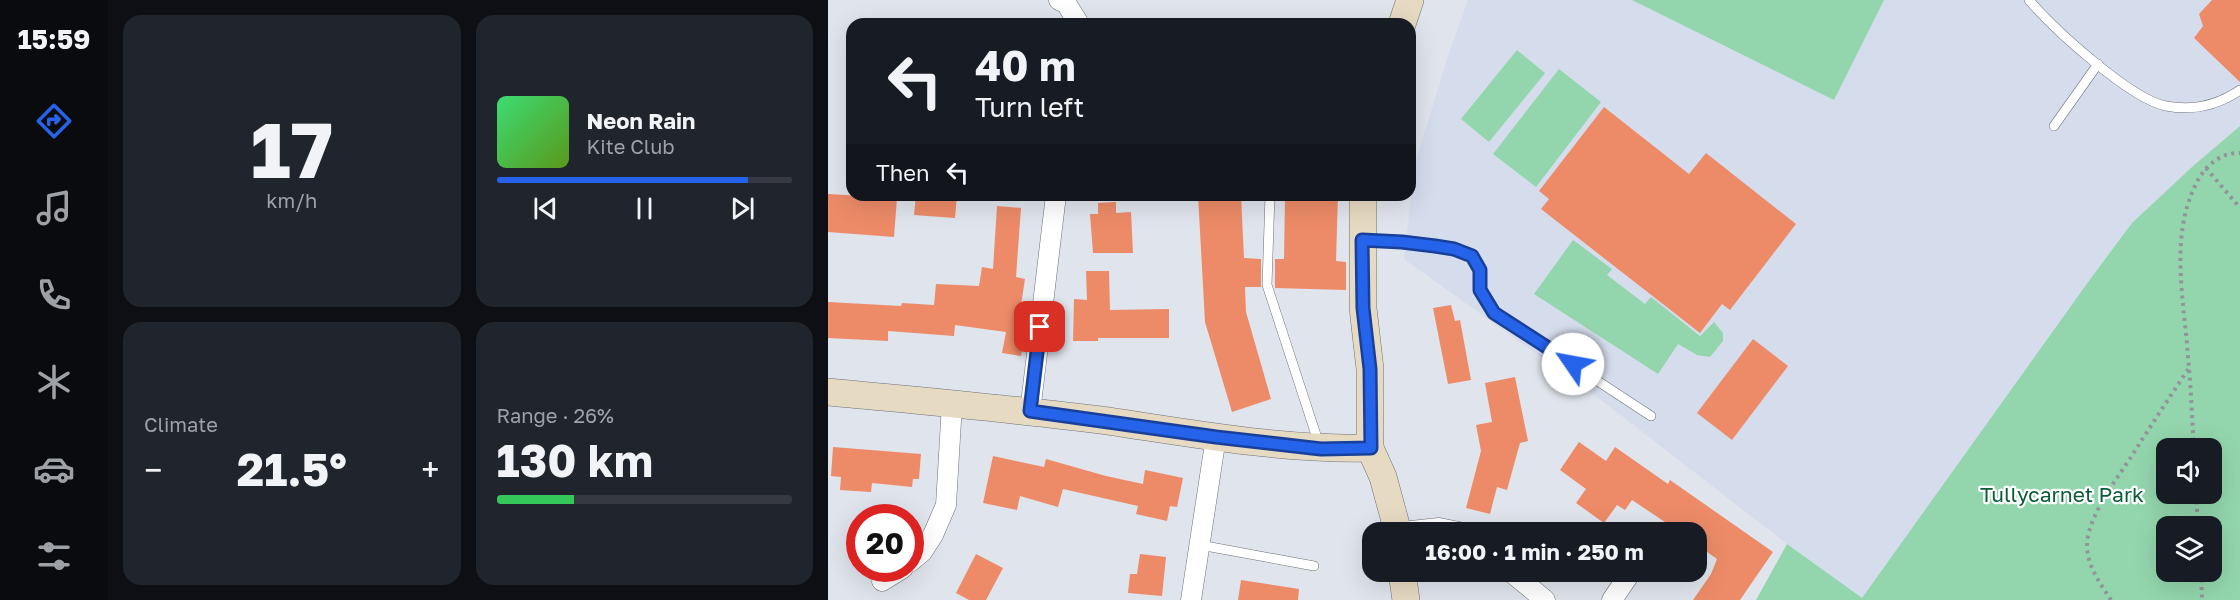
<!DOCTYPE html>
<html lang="en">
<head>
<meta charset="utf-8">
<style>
  body { margin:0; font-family:"Golos Text",sans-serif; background:#20242c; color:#f1f3f6; height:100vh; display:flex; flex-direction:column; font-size:22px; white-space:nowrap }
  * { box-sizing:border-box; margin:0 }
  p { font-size:20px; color:#9ea1a6 }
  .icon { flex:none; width:33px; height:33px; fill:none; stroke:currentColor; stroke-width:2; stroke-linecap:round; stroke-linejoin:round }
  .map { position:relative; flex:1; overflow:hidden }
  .details { display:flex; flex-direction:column; gap:15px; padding:15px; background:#0d0f14; width:720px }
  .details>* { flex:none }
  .top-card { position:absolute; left:18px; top:18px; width:570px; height:183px; border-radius:18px; box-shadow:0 6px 24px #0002; background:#171b24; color:#f1f3f6; overflow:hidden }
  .tools { position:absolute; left:1328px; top:438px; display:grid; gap:12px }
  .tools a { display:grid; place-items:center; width:66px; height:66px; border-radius:12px; background:#171b24; box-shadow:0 6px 24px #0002; font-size:30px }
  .speed { position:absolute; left:18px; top:504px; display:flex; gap:12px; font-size:30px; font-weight:700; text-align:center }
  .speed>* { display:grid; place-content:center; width:78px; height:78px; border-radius:50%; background:#171b24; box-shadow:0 6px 24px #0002; line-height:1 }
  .speed .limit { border:9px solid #d22; background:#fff; color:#111 }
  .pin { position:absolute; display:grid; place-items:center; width:51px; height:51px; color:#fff; margin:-26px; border-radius:12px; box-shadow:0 3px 9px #0006 }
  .me { position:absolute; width:66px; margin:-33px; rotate:303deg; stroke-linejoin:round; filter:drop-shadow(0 0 4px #0008) }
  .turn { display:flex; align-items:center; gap:21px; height:126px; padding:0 30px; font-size:27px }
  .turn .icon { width:78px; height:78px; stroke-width:2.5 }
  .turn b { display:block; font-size:42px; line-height:51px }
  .then { display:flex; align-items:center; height:57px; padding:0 30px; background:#0003; gap:12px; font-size:22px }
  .big { font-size:45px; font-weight:700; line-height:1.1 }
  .details .tile { flex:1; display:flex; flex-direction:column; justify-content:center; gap:9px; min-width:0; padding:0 21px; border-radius:18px; background:#20242c }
  .details .dial { align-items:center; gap:0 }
  .dial b { font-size:78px; line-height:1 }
  .song { display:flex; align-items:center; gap:18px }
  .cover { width:72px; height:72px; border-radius:9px; background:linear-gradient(135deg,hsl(140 70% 55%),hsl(90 70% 35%)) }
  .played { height:6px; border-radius:3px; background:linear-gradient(90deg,#2563eb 85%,#363941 85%) }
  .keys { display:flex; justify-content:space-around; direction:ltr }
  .heat { display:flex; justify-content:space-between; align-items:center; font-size:33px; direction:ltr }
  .charge { height:9px; border-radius:4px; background:linear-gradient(90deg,#34c759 26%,#363941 0) }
  .details .tiles { flex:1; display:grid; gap:15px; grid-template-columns:repeat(2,1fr) }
  .trip { position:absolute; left:534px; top:522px; width:345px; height:60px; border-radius:18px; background:#171b24; box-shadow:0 6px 24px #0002; font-weight:700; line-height:60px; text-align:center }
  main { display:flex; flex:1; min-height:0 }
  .menu { display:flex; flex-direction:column; width:108px; justify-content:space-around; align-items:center; background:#090b0e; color:#9ea1a6 }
  .menu .icon { width:42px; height:42px }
  .menu .active { color:#2563eb }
  .menu b { font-size:27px; color:#f1f3f6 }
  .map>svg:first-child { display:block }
  .built { fill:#d5dcec }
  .green { fill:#93d6ad; fill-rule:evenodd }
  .building { fill:#ed8b68 }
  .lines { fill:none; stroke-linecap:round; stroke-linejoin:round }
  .lane-casing { stroke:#6c7077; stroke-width:10 }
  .street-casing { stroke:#6c7077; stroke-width:21 }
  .secondary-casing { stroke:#6c7077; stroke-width:28 }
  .path { stroke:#919499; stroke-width:4; stroke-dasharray:3 4.5; stroke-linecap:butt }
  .lane { stroke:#fff; stroke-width:9 }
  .street { stroke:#fff; stroke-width:20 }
  .secondary { stroke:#e7dac2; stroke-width:27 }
  .route-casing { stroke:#184099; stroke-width:15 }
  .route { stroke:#2563eb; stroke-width:10 }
  .labels { text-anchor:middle; stroke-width:4.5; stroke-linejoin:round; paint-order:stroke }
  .park-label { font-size:21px; fill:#0a5c37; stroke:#fff }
</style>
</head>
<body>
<main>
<nav class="menu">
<b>15:59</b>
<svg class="icon active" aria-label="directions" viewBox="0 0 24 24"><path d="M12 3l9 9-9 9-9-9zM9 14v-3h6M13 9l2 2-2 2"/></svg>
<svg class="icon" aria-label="music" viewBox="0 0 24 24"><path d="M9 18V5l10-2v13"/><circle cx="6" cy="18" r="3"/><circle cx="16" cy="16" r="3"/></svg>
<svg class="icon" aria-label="phone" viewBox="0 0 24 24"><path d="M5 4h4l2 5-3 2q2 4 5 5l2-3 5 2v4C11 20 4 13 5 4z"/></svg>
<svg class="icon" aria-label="climate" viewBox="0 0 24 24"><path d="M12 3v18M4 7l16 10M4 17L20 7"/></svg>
<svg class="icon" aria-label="car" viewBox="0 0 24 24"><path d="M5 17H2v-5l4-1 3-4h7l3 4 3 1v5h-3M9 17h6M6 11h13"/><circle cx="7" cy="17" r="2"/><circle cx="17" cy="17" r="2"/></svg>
<svg class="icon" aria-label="filters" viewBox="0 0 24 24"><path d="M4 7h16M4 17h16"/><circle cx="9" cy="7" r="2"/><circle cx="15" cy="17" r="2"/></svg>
</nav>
<section class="details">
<div class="tiles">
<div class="tile dial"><b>17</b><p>km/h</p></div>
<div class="tile">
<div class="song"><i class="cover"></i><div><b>Neon Rain</b><p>Kite Club</p></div></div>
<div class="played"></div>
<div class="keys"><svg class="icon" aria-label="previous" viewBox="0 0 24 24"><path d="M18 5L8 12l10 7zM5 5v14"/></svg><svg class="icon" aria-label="pause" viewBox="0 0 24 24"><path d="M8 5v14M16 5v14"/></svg><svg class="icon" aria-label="next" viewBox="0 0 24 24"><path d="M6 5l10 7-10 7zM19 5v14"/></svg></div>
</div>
<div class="tile"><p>Climate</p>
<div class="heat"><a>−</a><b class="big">21.5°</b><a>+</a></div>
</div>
<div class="tile"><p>Range · 26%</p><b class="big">130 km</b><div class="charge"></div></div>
</div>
</section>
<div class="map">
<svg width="1412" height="600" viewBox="0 0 1412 600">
  <rect width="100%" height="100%" fill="#e0e4ec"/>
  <path class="built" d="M 640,0 L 1412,0 L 1412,126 L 1365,166 L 1304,223 L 1263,278 L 1034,599 L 959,544 L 777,403 L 576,259 L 587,164 L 620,56 Z"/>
  <g class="green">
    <path d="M 804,0 L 1056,0 L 1006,100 Z"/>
    <path d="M 689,50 L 717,73 L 661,142 L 633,119 Z"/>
    <path d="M 731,69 L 773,102 L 708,187 L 665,154 Z"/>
    <path d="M 1412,126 L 1412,600 L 928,600 L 959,544 L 1034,598 L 1263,278 L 1304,223 L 1365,166 ZM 1338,448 L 1383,448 L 1383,494 L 1338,494 ZM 1338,526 L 1383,526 L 1383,572 L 1338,572 Z"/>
    <path d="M 745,240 L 784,269 L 779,275 L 817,304 L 823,297 L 872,336 L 886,322 L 895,333 L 895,341 L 882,357 L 869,355 L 850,344 L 830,374 L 706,294 Z"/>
  </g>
  <g class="building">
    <path d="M 1384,0 L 1412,0 L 1412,82 L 1366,38 L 1375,26 L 1371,14 Z"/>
    <path d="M 776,107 L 861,174 L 878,153 L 968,224 L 902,310 L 894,304 L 872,333 L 713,209 L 721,199 L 711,191 Z"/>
    <path d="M 0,194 L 69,198 L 66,237 L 0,232 Z"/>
    <path d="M 88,195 L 129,195 L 127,218 L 86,215 Z"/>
    <path d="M 370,195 L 413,195 L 416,258 L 433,259 L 433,287 L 417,287 L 418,312 L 443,399 L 404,412 L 377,322 Z"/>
    <path d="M 457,195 L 510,195 L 508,261 L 518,262 L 518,290 L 447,288 L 447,259 L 456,259 Z"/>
    <path d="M 288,202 L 288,213 L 303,212 L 305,253 L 265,253 L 262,214 L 270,214 L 270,203 Z"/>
    <path d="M 169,206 L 193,208 L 188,277 L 197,279 L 189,331 L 197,333 L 193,356 L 174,353 L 178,332 L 127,325 L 126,336 L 60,331 L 60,341 L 0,338 L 0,302 L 73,306 L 74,303 L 106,305 L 108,284 L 151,286 L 154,267 L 165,269 Z"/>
    <path d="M 258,271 L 281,271 L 282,310 L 341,309 L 341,338 L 270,338 L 270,341 L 245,341 L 246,299 L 259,300 Z"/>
    <path d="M 623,305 L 627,321 L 632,320 L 643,380 L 620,384 L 605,308 Z"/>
    <path d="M 925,339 L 960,366 L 904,440 L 869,413 Z"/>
    <path d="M 687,377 L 700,441 L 692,443 L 679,490 L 669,487 L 662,514 L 638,508 L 653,451 L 648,425 L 664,422 L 657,383 Z"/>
    <path d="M 751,442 L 778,461 L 787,447 L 840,484 L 842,480 L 945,552 L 912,600 L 865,600 L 883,574 L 889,559 L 868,544 L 868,532 L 852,532 L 804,500 L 797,510 L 789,505 L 776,523 L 748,503 L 758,489 L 732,470 Z"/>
    <path d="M 5,447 L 93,454 L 91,479 L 85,479 L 84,487 L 44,483 L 43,492 L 12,490 L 13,477 L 3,476 Z"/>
    <path d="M 165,456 L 216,467 L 218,459 L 278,476 L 315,484 L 317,470 L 355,478 L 349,507 L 342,506 L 339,521 L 308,514 L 310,506 L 235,489 L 230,507 L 192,496 L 189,510 L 155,503 Z"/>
    <path d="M 148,554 L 175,568 L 158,600 L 141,600 L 128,593 Z"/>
    <path d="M 312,554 L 338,557 L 334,596 L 300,593 L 302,574 L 309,574 Z"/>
    <path d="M 413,580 L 471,589 L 470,600 L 410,600 Z"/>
  </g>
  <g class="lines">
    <defs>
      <g id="lane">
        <path d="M 1201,0 C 1226,29 1302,99 1338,106 C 1364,111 1390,105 1412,90"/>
        <path d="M 1226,126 L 1270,64"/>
        <path d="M 442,195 L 439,285 L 491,444"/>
        <path d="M 536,240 C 558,241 631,243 645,258 C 654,269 649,277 652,289 C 654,297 662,306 666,313 L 823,416"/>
        <path d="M 372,545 L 486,566"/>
      </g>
      <g id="street">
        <path d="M 231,0 L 238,3 L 251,24"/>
        <path d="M 202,412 L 228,195"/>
        <path d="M 574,532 L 611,528 L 631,532"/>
        <path d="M 82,562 L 94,552 L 105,535 L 118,505 L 124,404"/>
        <path d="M 683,572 L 717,600"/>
        <path d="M 54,581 L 75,568"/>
        <path d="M 363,600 L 388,437"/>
        <path d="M 784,600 L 803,572"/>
      </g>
      <g id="secondary">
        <path d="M 574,24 L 582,0"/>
        <path d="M 535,195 L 535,308 L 542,369 L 542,448 L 555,477 L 570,532"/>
        <path d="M 0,392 C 94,401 187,409 280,421 C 368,434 454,450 542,448"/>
        <path d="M 574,572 L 578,600"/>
      </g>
    </defs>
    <use href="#lane" class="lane-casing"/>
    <use href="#street" class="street-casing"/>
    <use href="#secondary" class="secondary-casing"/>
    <g class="path">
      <path d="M 1378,168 L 1412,208"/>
      <path d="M 1366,448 C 1364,418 1363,387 1360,357 C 1356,298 1341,236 1369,182 C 1377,166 1393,152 1412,153"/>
      <path d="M 1368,494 L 1370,526"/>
      <path d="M 1373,572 L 1374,600"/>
      <path d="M 1283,600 C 1271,582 1258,564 1259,542 C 1262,514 1288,480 1303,457 C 1322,427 1341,398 1361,368"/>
    </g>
    <use href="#lane" class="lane"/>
    <use href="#street" class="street"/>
    <use href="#secondary" class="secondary"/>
  </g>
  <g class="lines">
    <defs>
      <path id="route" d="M 212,327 L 202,411 L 388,437 L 493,449 L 543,448 L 542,369 L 535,308 L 534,240 L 574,242 L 607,246 L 626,249 L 644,256 L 652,270 L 652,290 L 666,313 L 745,364"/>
    </defs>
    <use href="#route" class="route-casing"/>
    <use href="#route" class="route"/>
  </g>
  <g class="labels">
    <g class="park-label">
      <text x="1234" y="502">Tullycarnet Park</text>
    </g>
  </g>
</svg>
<div class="tools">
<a><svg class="icon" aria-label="sound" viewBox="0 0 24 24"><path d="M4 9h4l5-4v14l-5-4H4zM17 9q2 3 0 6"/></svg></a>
<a><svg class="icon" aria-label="layers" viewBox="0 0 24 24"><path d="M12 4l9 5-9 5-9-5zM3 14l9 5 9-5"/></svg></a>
</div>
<div class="speed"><div class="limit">20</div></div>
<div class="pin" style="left:212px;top:327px;background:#d93025"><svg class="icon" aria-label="arrive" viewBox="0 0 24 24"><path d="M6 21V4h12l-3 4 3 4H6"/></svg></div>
<svg class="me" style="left:745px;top:364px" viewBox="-20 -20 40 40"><circle r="19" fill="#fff"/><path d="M0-13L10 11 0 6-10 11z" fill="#2563eb"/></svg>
<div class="trip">16:00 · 1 min · 250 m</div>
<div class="top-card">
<div class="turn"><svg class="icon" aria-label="left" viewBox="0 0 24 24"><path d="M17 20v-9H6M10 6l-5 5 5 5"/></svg><div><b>40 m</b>Turn left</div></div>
<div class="then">Then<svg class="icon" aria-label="left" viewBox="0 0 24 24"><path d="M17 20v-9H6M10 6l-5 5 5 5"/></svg></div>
</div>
</div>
</main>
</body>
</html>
